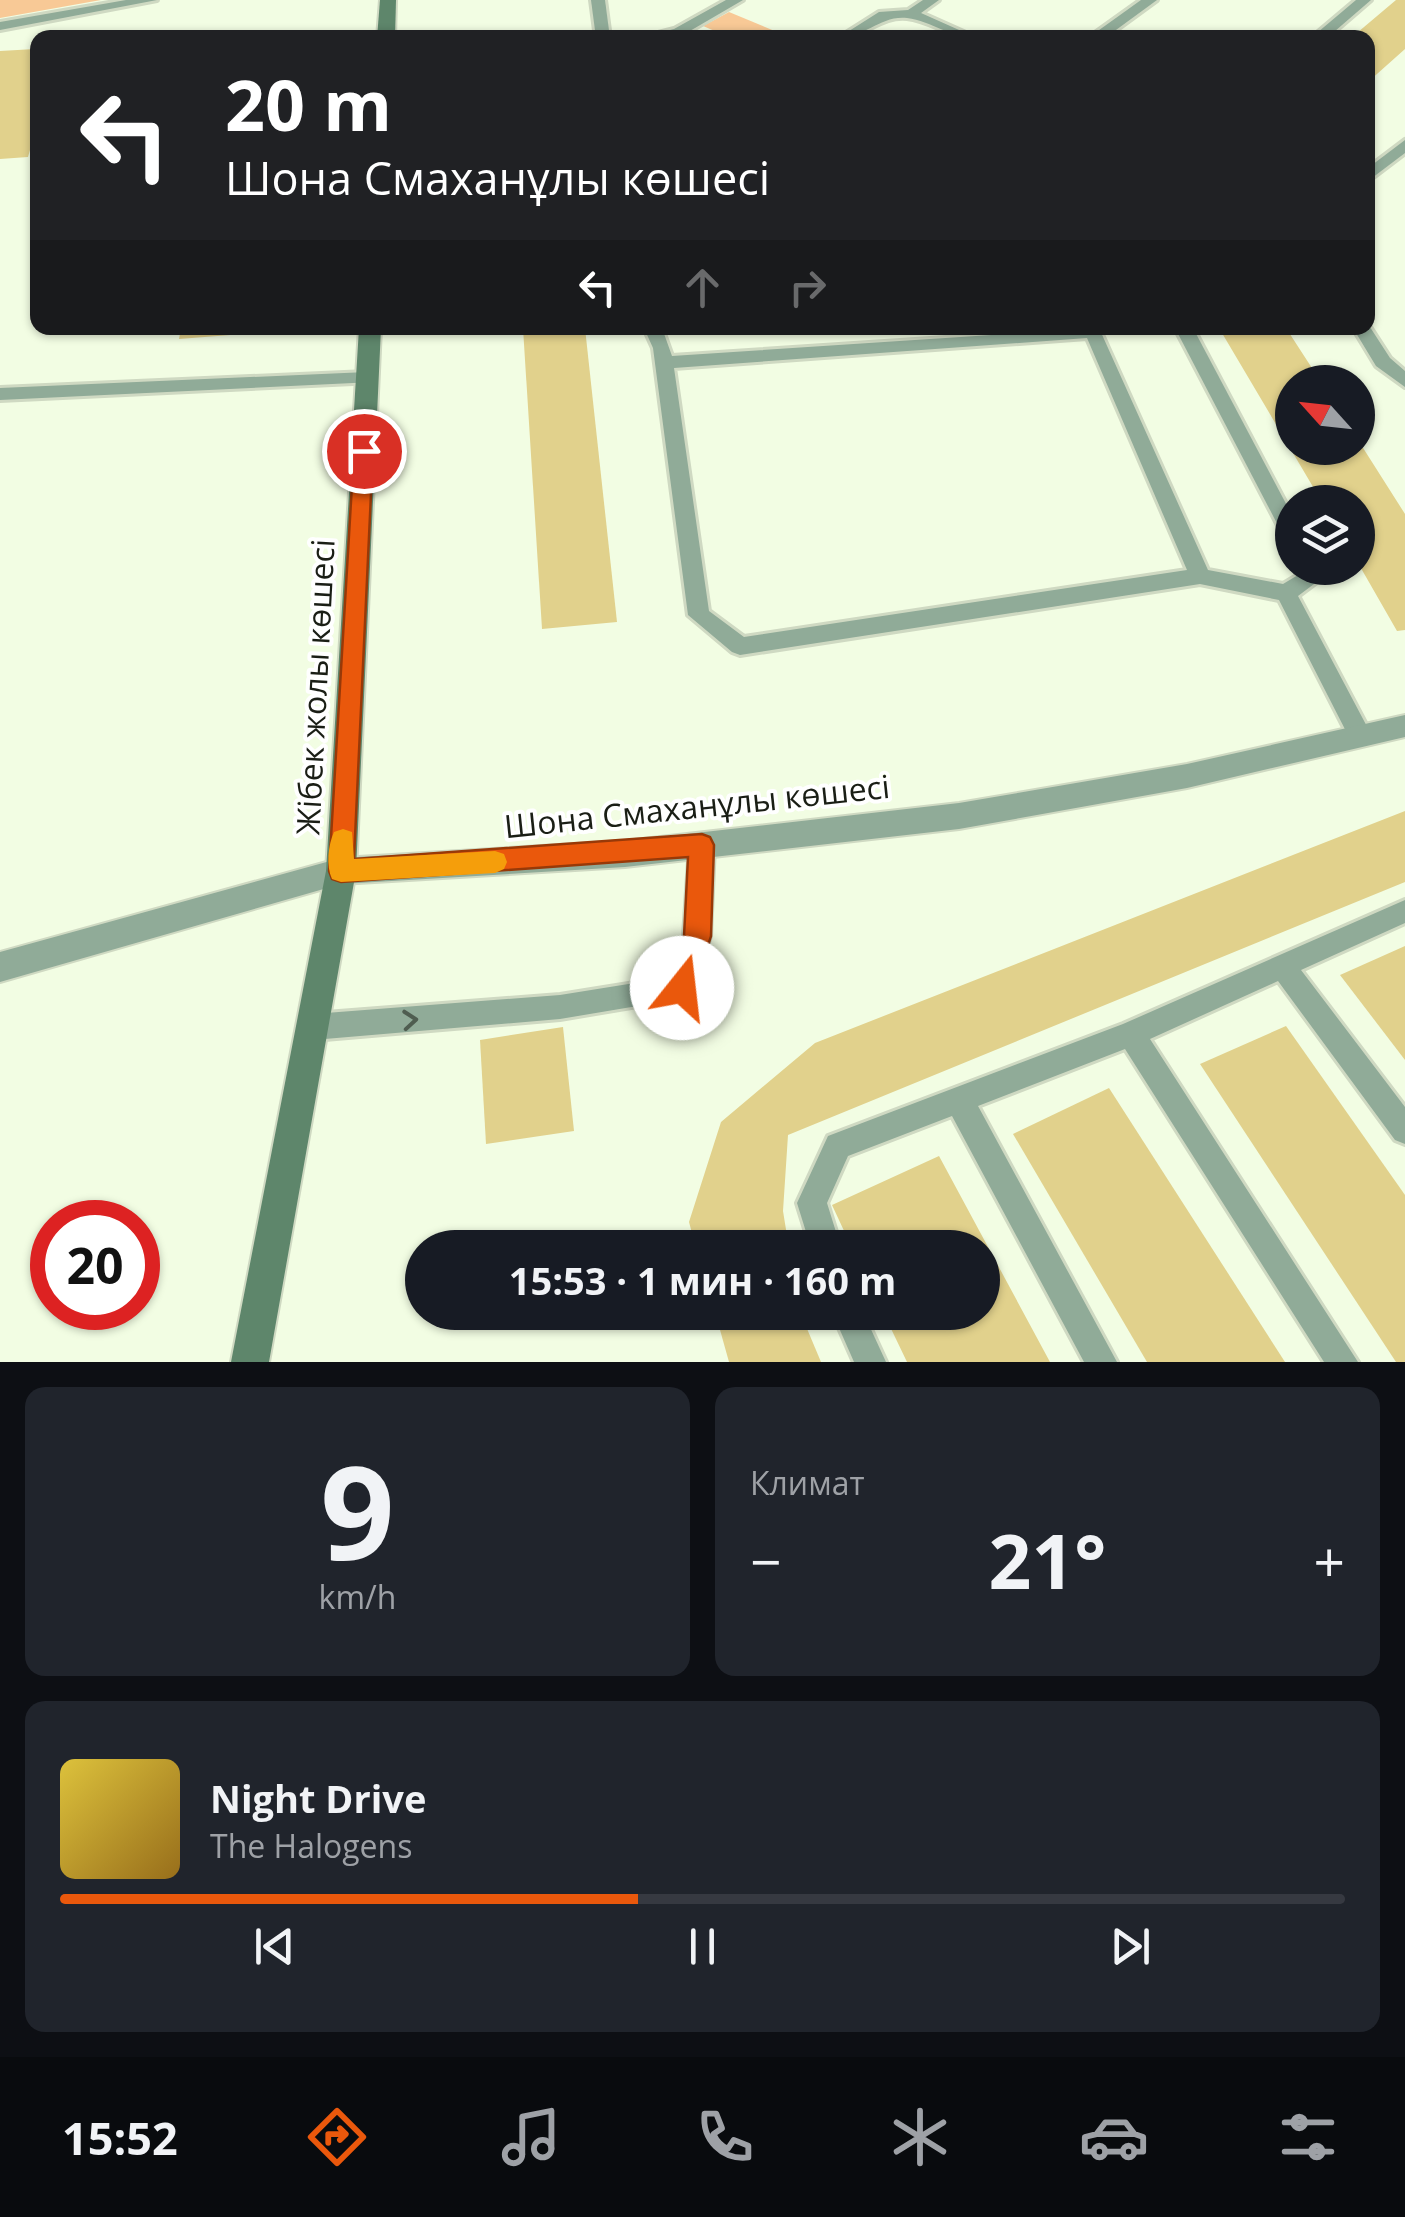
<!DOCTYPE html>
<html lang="ru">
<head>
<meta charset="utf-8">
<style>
  body { margin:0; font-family:"Open Sans",sans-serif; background:#20242c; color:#f1f3f6; height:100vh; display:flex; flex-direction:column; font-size:38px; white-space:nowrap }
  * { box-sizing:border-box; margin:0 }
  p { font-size:32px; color:#9ea1a6 }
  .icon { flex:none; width:55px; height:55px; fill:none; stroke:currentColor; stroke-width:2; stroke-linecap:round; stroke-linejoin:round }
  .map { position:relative; height:1362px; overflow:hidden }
  .panel { display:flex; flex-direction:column; gap:25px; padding:25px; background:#0d0f14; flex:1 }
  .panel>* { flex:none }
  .hud { position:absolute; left:30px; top:30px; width:1345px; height:305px; border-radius:20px; box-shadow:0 2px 8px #0004; background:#202124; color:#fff; overflow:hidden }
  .needle { width:65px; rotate:297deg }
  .buttons { position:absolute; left:1275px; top:365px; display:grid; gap:20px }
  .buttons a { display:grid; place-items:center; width:100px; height:100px; border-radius:50%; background:#171b24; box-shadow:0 2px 8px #0004; font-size:50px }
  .speed { position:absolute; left:30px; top:1200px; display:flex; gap:20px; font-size:50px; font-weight:700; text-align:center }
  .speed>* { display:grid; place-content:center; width:130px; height:130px; border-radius:50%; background:#171b24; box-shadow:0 2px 8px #0004; line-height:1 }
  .speed .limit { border:15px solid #d22; background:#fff; color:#111 }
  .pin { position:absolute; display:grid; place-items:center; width:85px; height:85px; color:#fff; margin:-42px; border:5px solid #fff; border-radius:50%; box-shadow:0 2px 10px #0007 }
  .me { position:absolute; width:110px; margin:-55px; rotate:16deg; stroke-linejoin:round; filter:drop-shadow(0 0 8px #0008) }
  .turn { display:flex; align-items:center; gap:35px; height:210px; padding:0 30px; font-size:45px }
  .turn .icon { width:130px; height:130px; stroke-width:2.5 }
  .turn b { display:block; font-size:70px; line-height:85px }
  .lanes { display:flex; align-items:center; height:95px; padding:0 30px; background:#0003; justify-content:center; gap:50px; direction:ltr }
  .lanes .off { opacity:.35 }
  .big { font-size:75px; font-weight:700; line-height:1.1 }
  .panel .tile { flex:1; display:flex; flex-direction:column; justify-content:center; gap:15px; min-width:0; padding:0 35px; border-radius:20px; background:#20242c }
  .panel .dial { align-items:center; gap:0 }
  .dial b { font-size:130px; line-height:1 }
  .song { display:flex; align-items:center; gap:30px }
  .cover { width:120px; height:120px; border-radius:15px; background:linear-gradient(135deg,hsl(50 70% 55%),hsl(40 70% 35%)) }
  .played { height:10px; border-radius:5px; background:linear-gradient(90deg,#ea580c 45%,#363941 45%) }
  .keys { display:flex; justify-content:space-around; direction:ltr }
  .heat { display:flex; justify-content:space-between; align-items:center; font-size:55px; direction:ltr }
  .panel .tiles { flex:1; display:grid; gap:25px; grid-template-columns:1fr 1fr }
  .tile:last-child { grid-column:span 2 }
  .trip { position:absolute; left:405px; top:1230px; width:595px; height:100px; border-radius:50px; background:#171b24; box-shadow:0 2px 8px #0004; font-weight:700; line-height:100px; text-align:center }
  .menu { display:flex; height:160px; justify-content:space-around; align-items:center; background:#090b0e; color:#9ea1a6 }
  .menu .icon { width:70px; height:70px }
  .menu .selected { color:#ea580c }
  .menu b { font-size:45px; color:#f1f3f6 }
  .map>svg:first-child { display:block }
  .green { fill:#f8c996 }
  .building { fill:#e1d18c }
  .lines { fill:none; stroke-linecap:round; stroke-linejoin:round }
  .service-casing { stroke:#cfd9c2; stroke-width:6 }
  .minor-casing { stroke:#cfd9c2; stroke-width:4 }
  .secondary-casing { stroke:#cfd9c2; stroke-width:4 }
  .service { fill:#90ab98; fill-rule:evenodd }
  .minor { fill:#90ab98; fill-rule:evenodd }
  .secondary { fill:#5e866b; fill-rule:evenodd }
  .oneway { stroke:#4f5d50 }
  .route { fill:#ea580c; stroke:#983908; stroke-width:2.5 }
  .slow { fill:#f59e0b }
  .labels { text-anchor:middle; stroke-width:8; stroke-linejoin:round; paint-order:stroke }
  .street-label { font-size:32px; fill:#1a1e15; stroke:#fff }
</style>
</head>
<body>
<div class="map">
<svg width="1405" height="1362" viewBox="0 0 1405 1362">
  <rect width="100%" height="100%" fill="#f2fde3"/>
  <g class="green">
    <path d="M 0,0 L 101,0 L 0,18 Z"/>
    <path d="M 729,12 L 789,37 L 729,37 L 703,26 Z"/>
  </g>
  <g class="building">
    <path d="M 1396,0 L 1405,0 L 1405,49 L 1368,82 L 1368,38 L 1351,38 Z"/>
    <path d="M 35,49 L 31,63 L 38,62 L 38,122 L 28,157 L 0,159 L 0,51 Z"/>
    <path d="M 181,328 L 267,328 L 267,332 L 179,339 Z"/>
    <path d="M 523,328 L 585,328 L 617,622 L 542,629 Z"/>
    <path d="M 1219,328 L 1286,328 L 1321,382 L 1292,382 L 1292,448 L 1358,448 L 1358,440 L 1405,514 L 1405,630 L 1397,631 L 1358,563 L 1358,502 L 1322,502 Z"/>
    <path d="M 1405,811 L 1405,882 L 788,1135 L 783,1211 L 789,1248 L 696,1248 L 689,1222 L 721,1122 L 815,1043 Z"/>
    <path d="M 1405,946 L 1405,1060 L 1340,975 Z"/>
    <path d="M 1286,1026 L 1405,1195 L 1405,1362 L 1396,1362 L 1200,1064 Z"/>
    <path d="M 563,1027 L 574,1131 L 486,1144 L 480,1040 Z"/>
    <path d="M 1109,1088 L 1285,1362 L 1147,1362 L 1013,1134 Z"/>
    <path d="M 939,1156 L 1050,1362 L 907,1362 L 883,1312 L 982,1312 L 982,1248 L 852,1248 L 832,1205 Z"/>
    <path d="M 715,1312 L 800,1312 L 821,1362 L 729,1362 Z"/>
  </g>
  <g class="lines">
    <defs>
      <g id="service">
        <path d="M 126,0 L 157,0 L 0,30 L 0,22 Z"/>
        <path d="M 591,0 L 605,0 L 610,38 L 596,38 Z"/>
        <path d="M 726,0 L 743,0 L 683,35 L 639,38 L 674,29 Z"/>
        <path d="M 923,0 L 939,0 L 921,13 L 977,38 C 950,38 932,21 907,18 C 881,15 864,38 838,38 L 879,12 L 908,10 Z"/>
        <path d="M 1141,0 L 1157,0 L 1105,38 L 1088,38 Z"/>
        <path d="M 1356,0 L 1371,0 L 1327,38 L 1311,38 Z"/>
        <path d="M 1405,140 L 1405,153 L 1368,181 L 1368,168 Z"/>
        <path d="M 1368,324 L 1390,358 L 1405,371 L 1405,387 L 1376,366 L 1353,328 L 1368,328 Z"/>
        <path d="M 644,328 L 662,328 L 672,356 L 1099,328 L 1208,570 L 1283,584 L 1303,572 L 1301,568 L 1321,568 L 1326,575 L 1298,596 L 1372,736 L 1368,743 L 1352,743 L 1279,600 L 1200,584 L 740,655 L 732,652 L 688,615 L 653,348 ZM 1087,338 L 1187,570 L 744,637 L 709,611 L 674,368 Z"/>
        <path d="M 1175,328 L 1193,328 L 1292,515 L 1292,540 L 1282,533 Z"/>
        <path d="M 367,372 L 374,374 L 374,382 L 0,400 L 0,388 Z"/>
        <path d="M 702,834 L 711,838 L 714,845 L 710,936 L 691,997 L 560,1019 L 313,1040 L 303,1036 L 300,1027 L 303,1018 L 313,1014 L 560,995 L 672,977 L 684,936 L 690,845 L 693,838 Z"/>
        <path d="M 1405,900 L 1405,923 L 1301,970 L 1405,1107 L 1405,1144 L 1395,1140 L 1278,981 L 1150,1039 L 1358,1362 L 1324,1362 L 1125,1049 L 978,1106 L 1117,1362 L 1084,1362 L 952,1116 L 848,1156 L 827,1203 L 841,1248 L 811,1248 L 797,1203 L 828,1136 L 1123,1024 Z"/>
        <path d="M 832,1312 L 863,1312 L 886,1362 L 854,1362 Z"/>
      </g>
      <path id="minor" d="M 1405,715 L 1405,737 L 1187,788 L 959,829 L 625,867 L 341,884 L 0,982 L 0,952 L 341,858 L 625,841 L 959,803 L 1187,764 Z"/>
      <g id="secondary">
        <path d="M 380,0 L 396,0 L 395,38 L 377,38 Z"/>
        <path d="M 359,328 L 381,328 L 356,871 L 269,1362 L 231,1362 L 326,871 Z"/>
      </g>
    </defs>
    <use href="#service" class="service-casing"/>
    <use href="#minor" class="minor-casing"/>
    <use href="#secondary" class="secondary-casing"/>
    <use href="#service" class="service"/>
    <use href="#minor" class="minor"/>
    <use href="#secondary" class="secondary"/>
  </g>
  <defs><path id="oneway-chevron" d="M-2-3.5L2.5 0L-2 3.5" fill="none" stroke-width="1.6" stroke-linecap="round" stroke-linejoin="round" transform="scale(2.5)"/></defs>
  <use class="oneway" href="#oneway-chevron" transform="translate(410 1020) rotate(-5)"/>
  <path class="route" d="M 364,444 L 373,451 L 354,859 L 702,834 L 710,837 L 714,845 L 711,936 L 692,997 L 682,1001 L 673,997 L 669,988 L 684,936 L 688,857 L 341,882 L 332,879 L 329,871 L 354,451 Z"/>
  <path class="slow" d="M 343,829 L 352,832 L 354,859 L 495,851 L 504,854 L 507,862 L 504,869 L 495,873 L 341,882 L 332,879 C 326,866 328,845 334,832 Z"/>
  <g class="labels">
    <g class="street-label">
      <text transform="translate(316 687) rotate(-87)" y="11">Жібек жолы көшесі</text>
      <text transform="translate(697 807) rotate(-6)" y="11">Шона Смаханұлы көшесі</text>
    </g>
  </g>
</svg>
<div class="buttons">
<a><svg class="needle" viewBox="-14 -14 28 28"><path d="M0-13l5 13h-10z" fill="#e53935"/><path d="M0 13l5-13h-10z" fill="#9ea1a6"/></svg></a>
<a><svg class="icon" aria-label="layers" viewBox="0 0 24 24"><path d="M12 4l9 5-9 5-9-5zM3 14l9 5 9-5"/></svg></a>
</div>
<div class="speed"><div class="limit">20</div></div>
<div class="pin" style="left:364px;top:451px;background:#d93025"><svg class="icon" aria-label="arrive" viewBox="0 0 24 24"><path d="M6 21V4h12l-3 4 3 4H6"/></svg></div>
<svg class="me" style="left:682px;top:988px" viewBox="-20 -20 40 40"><circle r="19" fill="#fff"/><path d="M0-13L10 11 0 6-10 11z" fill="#ea580c"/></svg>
<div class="trip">15:53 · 1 мин · 160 m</div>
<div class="hud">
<div class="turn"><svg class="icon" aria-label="left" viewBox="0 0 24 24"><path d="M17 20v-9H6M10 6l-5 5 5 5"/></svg><div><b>20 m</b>Шона Смаханұлы көшесі</div></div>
<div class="lanes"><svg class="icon" aria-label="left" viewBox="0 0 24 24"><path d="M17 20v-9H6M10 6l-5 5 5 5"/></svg><svg class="icon off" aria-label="ahead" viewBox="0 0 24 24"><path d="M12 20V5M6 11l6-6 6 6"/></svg><svg class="icon off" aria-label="right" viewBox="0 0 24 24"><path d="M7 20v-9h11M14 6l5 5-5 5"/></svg></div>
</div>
</div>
<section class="panel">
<div class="tiles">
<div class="tile dial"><b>9</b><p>km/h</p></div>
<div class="tile"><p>Климат</p>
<div class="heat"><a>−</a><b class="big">21°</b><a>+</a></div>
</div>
<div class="tile">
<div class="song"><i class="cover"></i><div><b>Night Drive</b><p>The Halogens</p></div></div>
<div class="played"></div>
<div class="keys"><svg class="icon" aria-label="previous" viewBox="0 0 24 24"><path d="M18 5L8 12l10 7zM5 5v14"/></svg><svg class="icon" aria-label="pause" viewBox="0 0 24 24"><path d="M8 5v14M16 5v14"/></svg><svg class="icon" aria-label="next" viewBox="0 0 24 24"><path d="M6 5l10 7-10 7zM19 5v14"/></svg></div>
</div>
</div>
</section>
<nav class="menu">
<b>15:52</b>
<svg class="icon selected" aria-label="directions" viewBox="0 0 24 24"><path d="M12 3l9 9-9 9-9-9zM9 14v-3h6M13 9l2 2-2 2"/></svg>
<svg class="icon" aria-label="music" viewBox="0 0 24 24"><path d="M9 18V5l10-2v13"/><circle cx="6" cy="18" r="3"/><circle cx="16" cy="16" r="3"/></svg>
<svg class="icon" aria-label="phone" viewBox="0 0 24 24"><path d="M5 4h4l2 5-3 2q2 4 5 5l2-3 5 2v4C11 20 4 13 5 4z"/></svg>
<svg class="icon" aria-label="climate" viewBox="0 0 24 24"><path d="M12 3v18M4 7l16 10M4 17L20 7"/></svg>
<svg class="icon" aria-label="car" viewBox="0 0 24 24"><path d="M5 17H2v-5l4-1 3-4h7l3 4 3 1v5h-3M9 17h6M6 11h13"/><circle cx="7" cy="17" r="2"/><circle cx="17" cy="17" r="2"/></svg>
<svg class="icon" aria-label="filters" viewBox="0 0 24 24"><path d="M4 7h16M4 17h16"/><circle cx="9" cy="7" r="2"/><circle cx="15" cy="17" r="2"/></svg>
</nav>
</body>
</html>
